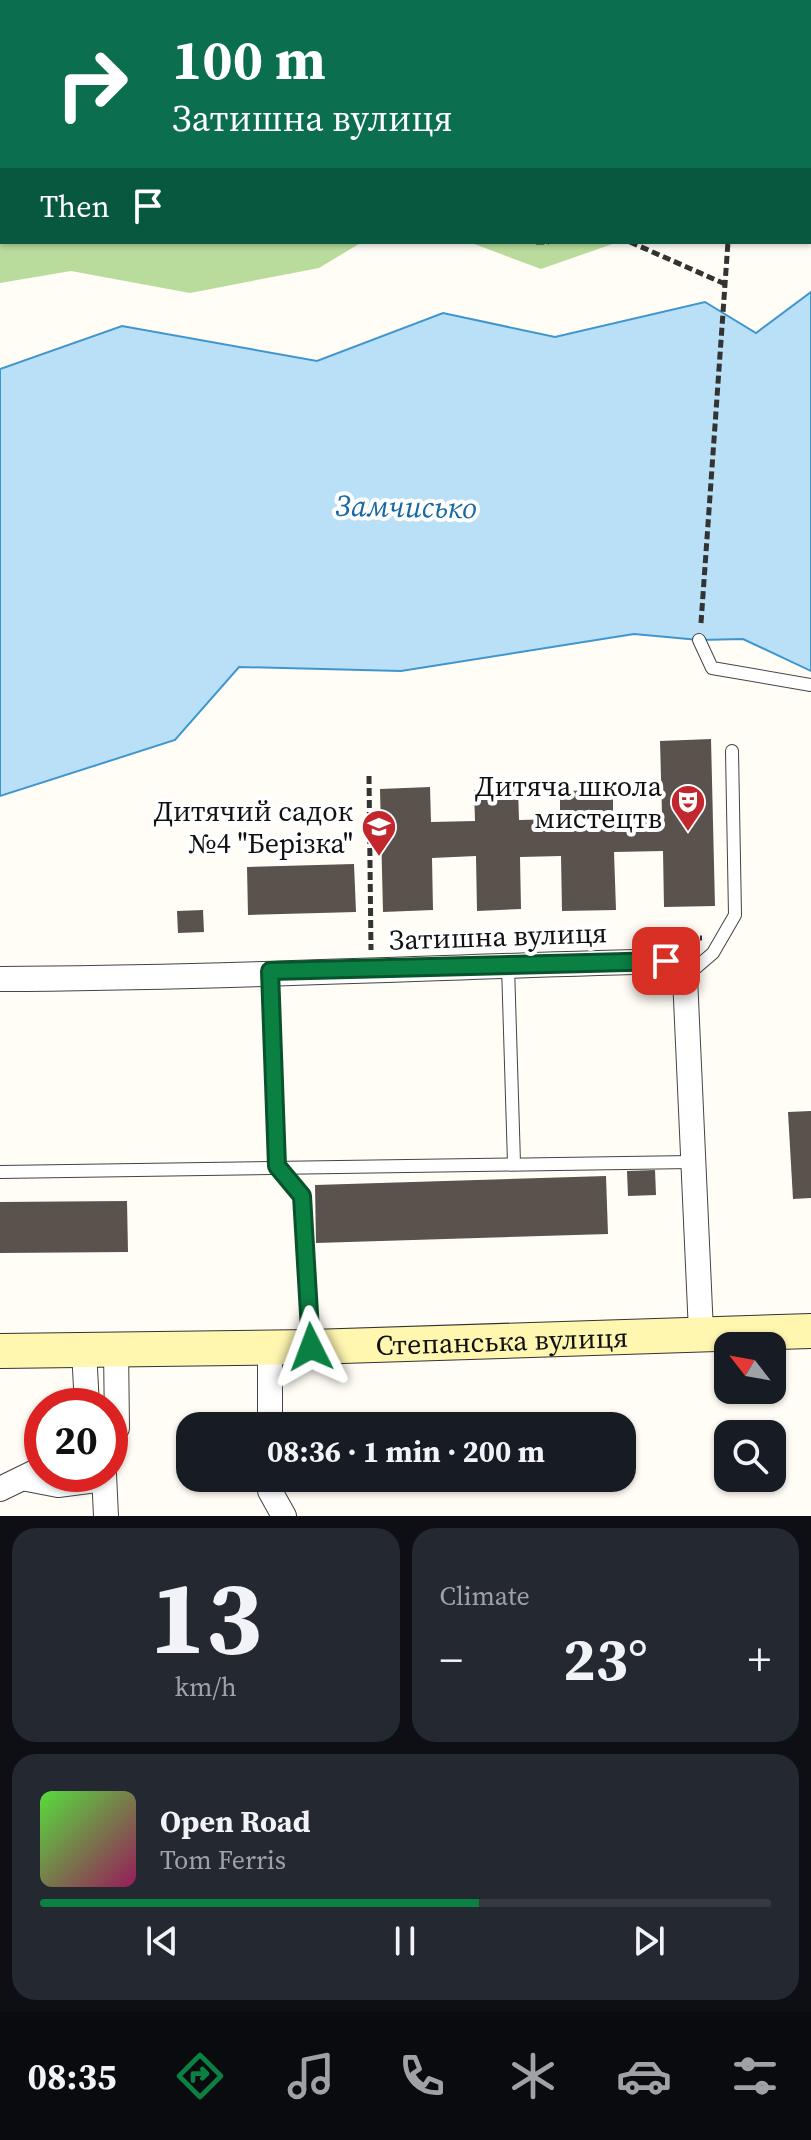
<!DOCTYPE html>
<html lang="en">
<head>
<meta charset="utf-8">
<style>
  body { margin:0; font-family:"Source Serif 4",serif; background:#242831; color:#f1f3f6; height:100vh; display:flex; flex-direction:column; font-size:30px; white-space:nowrap }
  * { box-sizing:border-box; margin:0 }
  p { font-size:26px; color:#9ea1a6 }
  .icon { flex:none; width:44px; height:44px; fill:none; stroke:currentColor; stroke-width:2; stroke-linecap:round; stroke-linejoin:round }
  .map { position:relative; height:1516px; overflow:hidden }
  .details { display:flex; flex-direction:column; gap:12px; padding:12px; background:#0d0f14; flex:1 }
  .details>* { flex:none }
  .banner { position:absolute; left:0px; top:0px; width:812px; height:244px; box-shadow:0 2px 6px #0004; background:#0b6e4f; color:#fff; overflow:hidden }
  .needle { width:52px; rotate:301deg }
  .tools { position:absolute; left:714px; top:1332px; display:grid; gap:16px }
  .tools a { display:grid; place-items:center; width:72px; height:72px; border-radius:16px; background:#171b24; box-shadow:0 2px 6px #0004; font-size:40px }
  .speed { position:absolute; left:24px; top:1388px; display:flex; gap:16px; font-size:40px; font-weight:700; text-align:center }
  .speed>* { display:grid; place-content:center; width:104px; height:104px; border-radius:50%; background:#171b24; box-shadow:0 2px 6px #0004; line-height:1 }
  .speed .limit { border:12px solid #d22; background:#fff; color:#111 }
  .pin { position:absolute; display:grid; place-items:center; width:68px; height:68px; color:#fff; margin:-34px; border-radius:16px; box-shadow:0 4px 12px #0006 }
  .me { position:absolute; width:88px; margin:-44px; rotate:357deg; stroke-linejoin:round; filter:drop-shadow(0 0 6px #0008) }
  .turn { display:flex; align-items:center; gap:28px; height:168px; padding:0 40px; font-size:36px }
  .turn .icon { width:104px; height:104px; stroke-width:2.5 }
  .turn b { display:block; font-size:56px; line-height:68px }
  .then { display:flex; align-items:center; height:76px; padding:0 40px; background:#0003; gap:16px; font-size:30px }
  .big { font-size:60px; font-weight:700; line-height:1.1 }
  .details .widget { flex:1; display:flex; flex-direction:column; justify-content:center; gap:12px; min-width:0; padding:0 28px; border-radius:24px; background:#242831 }
  .details .dial { align-items:center; gap:0 }
  .dial b { font-size:104px; line-height:1 }
  .song { display:flex; align-items:center; gap:24px }
  .cover { width:96px; height:96px; border-radius:12px; background:linear-gradient(135deg,hsl(110 70% 55%),hsl(330 70% 35%)) }
  .played { height:8px; border-radius:4px; background:linear-gradient(90deg,#0b8043 60%,#363941 60%) }
  .keys { display:flex; justify-content:space-around; direction:ltr }
  .heat { display:flex; justify-content:space-between; align-items:center; font-size:44px; direction:ltr }
  .details .tiles { flex:1; display:grid; gap:12px; grid-template-columns:1fr 1fr }
  .widget:last-child { grid-column:span 2 }
  .trip { position:absolute; left:176px; top:1412px; width:460px; height:80px; border-radius:24px; background:#171b24; box-shadow:0 2px 6px #0004; font-weight:700; line-height:80px; text-align:center }
  .tabs { display:flex; height:128px; justify-content:space-around; align-items:center; background:#090b0e; color:#9ea1a6 }
  .tabs .icon { width:56px; height:56px }
  .tabs .current { color:#0b8043 }
  .tabs b { font-size:36px; color:#f1f3f6 }
  .map>svg:first-child { display:block }
  .forest { fill:#b9dc9c }
  .water { fill:#b9e0f7; stroke:#3f96cf; stroke-width:2 }
  .building { fill:#5a524d }
  .lines { fill:none; stroke-linecap:round; stroke-linejoin:round }
  .service-casing { stroke:#444; stroke-width:14 }
  .minor-casing { stroke:#444; stroke-width:26 }
  .secondary-casing { stroke:#333; stroke-width:36 }
  .path { stroke:#333; stroke-width:5; stroke-dasharray:8 4; stroke-linecap:butt }
  .service { stroke:#fff; stroke-width:12 }
  .minor { stroke:#fff; stroke-width:24 }
  .secondary { stroke:#fff6b0; stroke-width:34 }
  .route-casing { stroke:#07532c; stroke-width:20 }
  .route { stroke:#0b8043; stroke-width:14 }
  .labels { text-anchor:middle; stroke-width:8; stroke-linejoin:round; paint-order:stroke }
  .poi-label { font-size:28px; fill:#111; stroke:#fff; text-anchor:end }
  .street-label { font-size:28px; fill:#111; stroke:#fff }
  .water-label { font-size:30px; font-style:italic; fill:#1768a6; stroke:#fff }
</style>
</head>
<body>
<div class="map">
<svg width="811" height="1516" viewBox="0 0 811 1516">
  <rect width="100%" height="100%" fill="#fffdf5"/>
  <g class="forest">
    <path d="M 0,0 L 811,0 L 811,193 L 810,2 L 2,2 L 2,242 L 362,242 L 319,268 L 190,293 L 71,271 L 0,283 Z"/>
    <path d="M 469,242 L 618,242 L 541,269 Z"/>
  </g>
  <path class="water" d="M 811,292 L 811,671 L 743,639 L 699,640 L 634,634 L 401,671 L 239,667 L 175,740 L 0,796 L 0,369 L 122,326 L 317,361 L 443,313 L 555,337 L 705,302 L 756,333 Z"/>
  <g class="building">
    <path d="M 711,739 L 715,906 L 664,907 L 663,851 L 614,852 L 616,910 L 562,911 L 561,856 L 520,857 L 521,909 L 477,911 L 476,856 L 432,858 L 433,910 L 383,912 L 380,789 L 430,787 L 431,822 L 475,821 L 474,790 L 518,788 L 519,820 L 560,819 L 560,791 L 613,790 L 613,815 L 662,814 L 660,741 Z"/>
    <path d="M 354,864 L 356,912 L 248,915 L 247,867 Z"/>
    <path d="M 203,910 L 204,932 L 178,933 L 177,911 Z"/>
    <path d="M 811,1111 L 811,1198 L 793,1199 L 788,1112 Z"/>
    <path d="M 655,1170 L 656,1195 L 628,1196 L 627,1171 Z"/>
    <path d="M 606,1176 L 608,1234 L 316,1243 L 315,1185 Z"/>
    <path d="M 127,1201 L 128,1252 L 0,1253 L 0,1202 Z"/>
  </g>
  <g class="lines">
    <defs>
      <g id="service">
        <path d="M 699,640 L 712,668 L 811,685"/>
        <path d="M 508,966 L 514,1163"/>
        <path d="M 270,971 L 277,1166 L 302,1196 L 311,1346"/>
        <path d="M 685,977 L 713,953 L 735,915 L 732,751"/>
        <path d="M 0,1172 L 691,1162"/>
      </g>
      <g id="minor">
        <path d="M 0,979 C 222,978 444,967 666,961 L 685,977 L 701,1332"/>
        <path d="M 84,1350 L 87,1406"/>
        <path d="M 270,1426 L 270,1348"/>
        <path d="M 110,1435 L 117,1428 L 116,1349"/>
        <path d="M 104,1474 L 106,1516"/>
        <path d="M 270,1478 L 270,1491 L 284,1516"/>
        <path d="M 27,1479 L 58,1485 L 104,1479"/>
        <path d="M 0,1489 L 37,1471"/>
      </g>
      <g id="secondary">
        <path id="s1" d="M 0,1351 L 311,1347 L 811,1331"/>
      </g>
    </defs>
    <use href="#service" class="service-casing"/>
    <use href="#minor" class="minor-casing"/>
    <use href="#secondary" class="secondary-casing"/>
    <g class="path">
      <path d="M 723,0 L 724,2"/>
      <path d="M 810,160 L 811,160"/>
      <path d="M 0,210 L 2,210"/>
      <path d="M 536,242 L 549,242"/>
      <path d="M 630,242 L 725,284"/>
      <path d="M 701,623 L 728,242"/>
      <path d="M 369,776 L 371,950"/>
      <path d="M 676,939 L 702,938"/>
    </g>
    <use href="#service" class="service"/>
    <use href="#minor" class="minor"/>
    <use href="#secondary" class="secondary"/>
  </g>
  <g class="lines">
    <defs>
      <path id="route" d="M 311,1347 L 302,1196 L 277,1166 L 270,971 L 666,961"/>
    </defs>
    <use href="#route" class="route-casing"/>
    <use href="#route" class="route"/>
  </g>
  <defs>
    <symbol id="theatre-pin" viewBox="-11 -11 22 30"><path d="M0 17L-7.5 6A9.5 9.5 0 1 1 7.5 6Z" fill="#c4262e" stroke="#fff"/><path d="M-5-5.5Q0-4 5-5.5V0Q5 5 0 6Q-5 5-5 0ZM-3.3-2.5H-1v1.5H-3.3ZM1-2.5H3.3v1.5H1ZM-2.8 1Q0 5.5 2.8 1Z" fill="#fff"/></symbol>
    <symbol id="school-pin" viewBox="-11 -11 22 30"><path d="M0 17L-7.5 6A9.5 9.5 0 1 1 7.5 6Z" fill="#c4262e" stroke="#fff"/><path d="M0-5L7-2L0 1L-7-2ZM-4 1L0 2.5L4 1V4Q0 6-4 4Z" fill="#fff"/></symbol>
  </defs>
  <g fill-rule="evenodd">
    <use href="#theatre-pin" x="668" y="782" width="40" height="54"/>
    <use href="#school-pin" x="359" y="807" width="40" height="54"/>
  </g>
  <g class="labels">
    <g class="poi-label">
      <text x="662" y="796">Дитяча школа<tspan x="662" dy="32">мистецтв</tspan></text>
      <text x="353" y="821">Дитячий садок<tspan x="353" dy="32">№4 "Берізка"</tspan></text>
    </g>
    <g class="street-label">
      <text transform="translate(498 936) rotate(-2)" y="10">Затишна вулиця</text>
      <text dy="10" stroke="none"><textPath href="#s1" startOffset="502">Степанська вулиця</textPath></text>
    </g>
    <g class="water-label">
      <text transform="translate(406 507) rotate(1)" y="10">Замчисько</text>
    </g>
  </g>
</svg>
<div class="tools">
<a><svg class="needle" viewBox="-14 -14 28 28"><path d="M0-13l5 13h-10z" fill="#e53935"/><path d="M0 13l5-13h-10z" fill="#9ea1a6"/></svg></a>
<a><svg class="icon" aria-label="search" viewBox="0 0 24 24"><circle cx="10" cy="10" r="6"/><path d="M15 15l6 6"/></svg></a>
</div>
<div class="speed"><div class="limit">20</div></div>
<div class="pin" style="left:666px;top:961px;background:#d93025"><svg class="icon" aria-label="arrive" viewBox="0 0 24 24"><path d="M6 21V4h12l-3 4 3 4H6"/></svg></div>
<svg class="me" style="left:311px;top:1347px" viewBox="-20 -20 40 40"><path d="M0-17L14 15 0 8-14 15z" fill="#0b8043" stroke="#fff" stroke-width="4"/></svg>
<div class="trip">08:36 · 1 min · 200 m</div>
<div class="banner">
<div class="turn"><svg class="icon" aria-label="right" viewBox="0 0 24 24"><path d="M7 20v-9h11M14 6l5 5-5 5"/></svg><div><b>100 m</b>Затишна вулиця</div></div>
<div class="then">Then<svg class="icon" aria-label="arrive" viewBox="0 0 24 24"><path d="M6 21V4h12l-3 4 3 4H6"/></svg></div>
</div>
</div>
<section class="details">
<div class="tiles">
<div class="widget dial"><b>13</b><p>km/h</p></div>
<div class="widget"><p>Climate</p>
<div class="heat"><a>−</a><b class="big">23°</b><a>+</a></div>
</div>
<div class="widget">
<div class="song"><i class="cover"></i><div><b>Open Road</b><p>Tom Ferris</p></div></div>
<div class="played"></div>
<div class="keys"><svg class="icon" aria-label="previous" viewBox="0 0 24 24"><path d="M18 5L8 12l10 7zM5 5v14"/></svg><svg class="icon" aria-label="pause" viewBox="0 0 24 24"><path d="M8 5v14M16 5v14"/></svg><svg class="icon" aria-label="next" viewBox="0 0 24 24"><path d="M6 5l10 7-10 7zM19 5v14"/></svg></div>
</div>
</div>
</section>
<nav class="tabs">
<b>08:35</b>
<svg class="icon current" aria-label="directions" viewBox="0 0 24 24"><path d="M12 3l9 9-9 9-9-9zM9 14v-3h6M13 9l2 2-2 2"/></svg>
<svg class="icon" aria-label="music" viewBox="0 0 24 24"><path d="M9 18V5l10-2v13"/><circle cx="6" cy="18" r="3"/><circle cx="16" cy="16" r="3"/></svg>
<svg class="icon" aria-label="phone" viewBox="0 0 24 24"><path d="M5 4h4l2 5-3 2q2 4 5 5l2-3 5 2v4C11 20 4 13 5 4z"/></svg>
<svg class="icon" aria-label="climate" viewBox="0 0 24 24"><path d="M12 3v18M4 7l16 10M4 17L20 7"/></svg>
<svg class="icon" aria-label="car" viewBox="0 0 24 24"><path d="M5 17H2v-5l4-1 3-4h7l3 4 3 1v5h-3M9 17h6M6 11h13"/><circle cx="7" cy="17" r="2"/><circle cx="17" cy="17" r="2"/></svg>
<svg class="icon" aria-label="filters" viewBox="0 0 24 24"><path d="M4 7h16M4 17h16"/><circle cx="9" cy="7" r="2"/><circle cx="15" cy="17" r="2"/></svg>
</nav>
</body>
</html>
